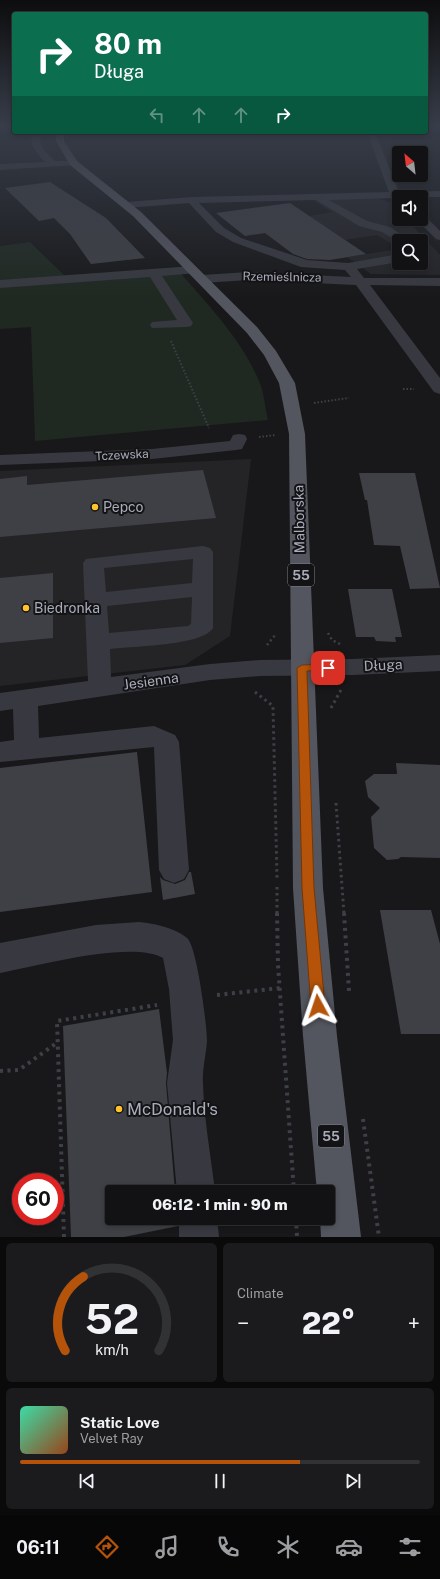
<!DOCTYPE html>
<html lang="en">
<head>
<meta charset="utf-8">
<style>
  body { margin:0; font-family:"Public Sans",sans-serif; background:#1b1b1d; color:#f1f3f6; height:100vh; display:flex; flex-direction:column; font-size:15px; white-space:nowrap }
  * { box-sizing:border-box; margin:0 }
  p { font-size:13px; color:#9c9ea0 }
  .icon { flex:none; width:22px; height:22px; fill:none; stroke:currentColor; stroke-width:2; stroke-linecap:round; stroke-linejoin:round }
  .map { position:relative; height:1237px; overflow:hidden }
  .sheet { display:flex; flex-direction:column; gap:6px; padding:6px; background:#0a0a0b; flex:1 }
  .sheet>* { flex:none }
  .banner { position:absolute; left:12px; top:12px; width:416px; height:122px; border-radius:4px; box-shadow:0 2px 6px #0003,0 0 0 1px #313234; background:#0b6e4f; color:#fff; overflow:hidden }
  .needle { width:26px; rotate:332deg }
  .buttons { position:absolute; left:392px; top:146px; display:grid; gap:8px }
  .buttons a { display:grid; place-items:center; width:36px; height:36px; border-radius:4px; background:#121214; box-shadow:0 2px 6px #0003,0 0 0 1px #313234; font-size:20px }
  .speed { position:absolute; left:12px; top:1173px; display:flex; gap:8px; font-size:20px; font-weight:700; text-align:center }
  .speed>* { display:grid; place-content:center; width:52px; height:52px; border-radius:50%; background:#121214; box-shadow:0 2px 6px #0003,0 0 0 1px #313234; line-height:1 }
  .speed .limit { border:6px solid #d22; background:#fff; color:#111 }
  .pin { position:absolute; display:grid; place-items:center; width:34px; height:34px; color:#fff; margin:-17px; border-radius:8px; box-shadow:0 2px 6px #0006 }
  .me { position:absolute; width:44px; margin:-22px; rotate:355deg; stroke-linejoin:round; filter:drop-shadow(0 0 3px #0008) }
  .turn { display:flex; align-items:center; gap:14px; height:84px; padding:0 16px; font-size:18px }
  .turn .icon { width:52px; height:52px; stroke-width:2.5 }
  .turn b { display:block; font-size:28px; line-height:34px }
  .lanes { display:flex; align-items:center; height:38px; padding:0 16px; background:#0003; justify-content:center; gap:20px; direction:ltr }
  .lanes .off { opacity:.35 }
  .big { font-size:30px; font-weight:800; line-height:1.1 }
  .sheet .card { flex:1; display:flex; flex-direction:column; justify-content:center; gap:6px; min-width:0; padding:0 14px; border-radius:6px; background:#1b1b1d }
  .sheet .dial { align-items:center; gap:0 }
  .dial svg { height:104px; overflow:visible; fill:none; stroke:#313234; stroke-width:7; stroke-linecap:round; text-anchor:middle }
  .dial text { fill:#f1f3f6; stroke:none }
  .song { display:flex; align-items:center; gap:12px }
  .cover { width:48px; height:48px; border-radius:6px; background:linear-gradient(135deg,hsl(160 70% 55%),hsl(20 70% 35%)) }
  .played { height:4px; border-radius:2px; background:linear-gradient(90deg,#b45309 70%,#313234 70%) }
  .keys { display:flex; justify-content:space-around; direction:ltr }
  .heat { display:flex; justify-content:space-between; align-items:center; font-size:22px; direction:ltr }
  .sheet .tiles { flex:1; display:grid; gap:6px; grid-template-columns:1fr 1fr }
  .card:last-child { grid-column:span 2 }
  .trip { position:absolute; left:105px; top:1185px; width:230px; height:40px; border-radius:4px; background:#121214; box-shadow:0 2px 6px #0003,0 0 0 1px #313234; font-weight:800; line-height:40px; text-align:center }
  .dock { display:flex; height:64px; justify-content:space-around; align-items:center; background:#070708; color:#9c9ea0 }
  .dock .icon { width:28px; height:28px }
  .dock .on { color:#b45309 }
  .dock b { font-size:18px; color:#f1f3f6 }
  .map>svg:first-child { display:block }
  .built { fill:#242427 }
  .green { fill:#1f2921 }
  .building { fill:#3f4045 }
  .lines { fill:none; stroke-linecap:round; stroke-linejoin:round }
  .path-far3 { stroke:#3e4047; stroke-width:2; stroke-dasharray:1.5 2; stroke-linecap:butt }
  .path-far2 { stroke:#3e4047; stroke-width:2.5; stroke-dasharray:2 3; stroke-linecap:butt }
  .path-far1 { stroke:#3e4047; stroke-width:3; stroke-dasharray:2.5 3.5; stroke-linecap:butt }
  .path { stroke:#3e4047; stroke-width:4; stroke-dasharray:3 4.5; stroke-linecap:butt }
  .minor { fill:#383940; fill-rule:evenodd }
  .major { fill:#54565f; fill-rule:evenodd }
  .route { fill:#b45309; stroke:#753606 }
  .poi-dot { fill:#ffc42b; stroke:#131315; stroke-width:1.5 }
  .labels { text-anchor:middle; stroke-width:4; stroke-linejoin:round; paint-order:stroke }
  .far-street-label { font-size:12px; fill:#a9adbb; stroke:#131315 }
  .shield { fill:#131315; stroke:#7c7f89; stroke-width:1 }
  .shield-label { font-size:13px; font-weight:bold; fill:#a9adbb }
  .poi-label { font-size:14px; fill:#a9adbb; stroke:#131315; text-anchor:start }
  .street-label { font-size:14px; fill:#a9adbb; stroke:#131315 }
  .near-poi-label { font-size:17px; fill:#a9adbb; stroke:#131315; text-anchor:start }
</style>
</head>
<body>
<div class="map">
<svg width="440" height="1237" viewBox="0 0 440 1237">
  <rect width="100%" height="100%" fill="#18181a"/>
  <g class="built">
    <path d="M 377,198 L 392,203 L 399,211 L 399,219 L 406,219 L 440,255 L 440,275 L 371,274 L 347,257 L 399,249 L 399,263 L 421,263 L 421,241 L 399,241 L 399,248 L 377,235 L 344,240 L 309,216 L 332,212 L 313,200 Z"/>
    <path d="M 251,459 L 230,636 L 185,665 L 0,686 L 0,471 Z"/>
  </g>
  <path class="green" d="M 30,242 L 67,278 L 177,269 C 207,304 241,338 259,381 C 264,392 265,407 268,420 L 35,441 L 31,327 L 0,329 L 0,246 Z"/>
  <g class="building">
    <path d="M 50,182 L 106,218 L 145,258 L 91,264 L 70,234 L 54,218 L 39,221 L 5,188 Z"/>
    <path d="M 290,203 L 366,254 L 330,260 L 307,259 L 293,254 L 265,233 L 245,236 L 216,213 Z"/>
    <path d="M 203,470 L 216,518 L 0,537 L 0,479 L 27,476 L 27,485 Z"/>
    <path d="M 359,473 L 415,473 L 440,588 L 410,589 L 400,546 L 374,545 L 367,500 L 365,500 Z"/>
    <path d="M 53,573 L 53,638 L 0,643 L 0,578 Z"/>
    <path d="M 348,589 L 392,589 L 402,637 L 395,637 L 396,642 L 376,641 L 374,637 L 356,637 Z"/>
    <path d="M 137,752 L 152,892 L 0,912 L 0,768 Z"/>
    <path d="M 396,763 L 440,765 L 440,858 L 401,857 L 398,859 L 387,860 L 374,848 L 371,817 L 380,808 L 368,797 L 365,781 L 374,774 L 397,774 Z"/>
    <path d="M 189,872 L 191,872 L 195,894 L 163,900 L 160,877 L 163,880 L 175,884 L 185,880 Z"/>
    <path d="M 380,910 L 431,910 L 440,944 L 440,1034 L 401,1034 Z"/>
    <path d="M 159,1009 L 167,1073 L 166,1083 L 175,1192 L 112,1192 L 112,1218 L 178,1218 L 178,1226 L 124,1237 L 71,1237 L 63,1026 Z"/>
  </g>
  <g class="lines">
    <g class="path-far3">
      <path d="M 171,341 L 209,428"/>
      <path d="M 403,389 L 414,389"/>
      <path d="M 314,403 L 349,398"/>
      <path d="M 259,437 L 276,435"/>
    </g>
    <g class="path-far2">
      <path d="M 328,633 L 332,640 L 340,644"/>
      <path d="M 267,645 L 276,634"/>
    </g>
    <g class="path-far1">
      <path d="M 255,692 L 273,706 L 277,878"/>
      <path d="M 331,708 L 341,690"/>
      <path d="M 336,803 L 344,914"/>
      <path d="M 277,887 L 277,914"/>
    </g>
    <g class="path">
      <path d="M 277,913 L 278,965 L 294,1192"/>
      <path d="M 344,913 L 349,991"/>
      <path d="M 217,995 L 280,988"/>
      <path d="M 0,1071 L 19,1070 L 58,1042"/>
      <path d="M 363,1119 L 379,1237"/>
      <path d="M 296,1218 L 297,1237"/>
      <path d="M 64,1237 L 57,1021 L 157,1005"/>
    </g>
    <g class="minor">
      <path d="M 35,132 L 43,132 C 35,144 46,152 55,161 L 76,161 L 76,165 L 0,170 L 0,164 L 45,162 C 37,153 26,144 35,132 Z"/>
      <path d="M 367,132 L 375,132 L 399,192 L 440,191 L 440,197 L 399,197 L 399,200 L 394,198 L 329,200 L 367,221 L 390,227 L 411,241 L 399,242 L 382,232 L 359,226 L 316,200 L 199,203 L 224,228 L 241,238 L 307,260 L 348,263 L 399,254 L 399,262 L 357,269 L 364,278 L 440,278 L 440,286 L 370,285 L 440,378 L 440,394 L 434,392 L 356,285 L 248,280 L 202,283 L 196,279 L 202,275 L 248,272 L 351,277 L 345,270 L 301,267 L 233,242 L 216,232 L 189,203 L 126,208 L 121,205 L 126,202 L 192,197 L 389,192 Z"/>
      <path d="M 421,215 L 425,216 L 440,231 L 440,240 L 436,239 L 416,219 L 421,219 Z"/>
      <path d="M 193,266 L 199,270 L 197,273 L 162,276 L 193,323 L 191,326 L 186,327 L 152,328 L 150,325 L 152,322 L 177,320 L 150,277 L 0,288 L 0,280 Z"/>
      <path d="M 239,434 L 245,435 L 247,439 L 242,449 L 236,450 L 152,459 L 0,465 L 0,455 L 152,449 L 230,441 L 233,435 Z"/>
      <path d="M 203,546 L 210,548 L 213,552 L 213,628 C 202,646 132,646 110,649 L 111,677 L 210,664 L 260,660 L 353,659 L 440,655 L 440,671 L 353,675 L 260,676 L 210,680 L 38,706 L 39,738 L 154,726 L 175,735 L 179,742 L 189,870 L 184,879 L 174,883 L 164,879 L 159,870 L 154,747 L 0,762 L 0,742 L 14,740 L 13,709 L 0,711 L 0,693 L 88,681 L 83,563 L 86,559 ZM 193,559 L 192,583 L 106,592 L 104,568 ZM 192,597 L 191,624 L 188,626 L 109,633 L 107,606 Z"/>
      <path d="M 139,922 C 155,924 174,927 187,938 C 197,946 207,1026 207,1041 C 206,1055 202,1070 203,1084 C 204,1120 211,1156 215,1192 L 177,1192 L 167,1083 L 173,1040 L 169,989 L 163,958 C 132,940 37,966 0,973 L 0,943 L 96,925 Z"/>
      <path d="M 179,1218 L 217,1218 L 219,1237 L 179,1237 Z"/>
    </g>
    <path class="major" d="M 56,132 L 64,132 L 64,141 L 77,161 L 141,212 L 257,327 L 276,351 L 295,383 L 305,434 L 323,888 L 337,1036 L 361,1237 L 321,1237 L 320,1218 L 328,1218 L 328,1192 L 317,1192 L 303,1036 L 293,888 L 289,434 L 279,383 L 264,355 L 247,333 L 133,216 L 70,165 L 56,141 Z"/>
  </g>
  <linearGradient id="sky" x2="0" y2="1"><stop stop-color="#0d0d0e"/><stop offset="0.42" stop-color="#373d49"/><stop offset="1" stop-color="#373d49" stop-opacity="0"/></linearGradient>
  <rect width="440" height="298" fill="url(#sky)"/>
  <path class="route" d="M 328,664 L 331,665 L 332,668 L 331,670 L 307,671 L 314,888 L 325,1006 L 323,1011 L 318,1013 L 313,1011 L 311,1006 L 302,888 L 297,668 L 302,665 Z"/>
  <g class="poi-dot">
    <circle cx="95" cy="507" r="4"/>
    <circle cx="26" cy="608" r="4"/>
    <circle cx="119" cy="1109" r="4"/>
  </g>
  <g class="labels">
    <g class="far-street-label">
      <text transform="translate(282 277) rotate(1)" y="4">Rzemieślnicza</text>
      <text transform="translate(122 455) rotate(-3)" y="4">Tczewska</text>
    </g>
    <g class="shield">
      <rect x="288" y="564" width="26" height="22" rx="3"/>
      <rect x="318" y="1125" width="26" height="22" rx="3"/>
    </g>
    <g class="shield-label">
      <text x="301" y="580">55</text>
      <text x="331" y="1141">55</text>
    </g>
    <g class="poi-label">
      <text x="103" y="512">Pepco</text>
      <text x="34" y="613">Biedronka</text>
    </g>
    <g class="street-label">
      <text transform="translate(299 519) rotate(-91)" y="5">Malborska</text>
      <text transform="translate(383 665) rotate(-3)" y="5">Długa</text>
      <text transform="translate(151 681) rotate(-8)" y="5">Jesienna</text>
    </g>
    <g class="near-poi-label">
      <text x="127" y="1115">McDonald's</text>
    </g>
  </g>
</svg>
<div class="buttons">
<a><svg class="needle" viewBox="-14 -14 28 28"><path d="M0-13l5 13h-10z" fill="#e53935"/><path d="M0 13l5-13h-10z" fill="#9c9ea0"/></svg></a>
<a><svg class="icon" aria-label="sound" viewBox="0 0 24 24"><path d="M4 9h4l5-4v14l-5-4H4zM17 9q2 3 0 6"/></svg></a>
<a><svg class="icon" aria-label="search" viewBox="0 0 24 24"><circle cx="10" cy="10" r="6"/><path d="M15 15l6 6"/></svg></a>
</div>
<div class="speed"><div class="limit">60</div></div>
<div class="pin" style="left:328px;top:668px;background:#d93025"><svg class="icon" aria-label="arrive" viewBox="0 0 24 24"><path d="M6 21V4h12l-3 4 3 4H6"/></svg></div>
<svg class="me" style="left:318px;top:1006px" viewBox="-20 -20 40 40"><path d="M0-17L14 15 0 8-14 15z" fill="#b45309" stroke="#fff" stroke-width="4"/></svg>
<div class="trip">06:12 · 1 min · 90 m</div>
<div class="banner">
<div class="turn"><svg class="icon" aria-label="right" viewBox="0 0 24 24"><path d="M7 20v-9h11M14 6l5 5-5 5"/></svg><div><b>80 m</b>Długa</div></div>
<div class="lanes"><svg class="icon off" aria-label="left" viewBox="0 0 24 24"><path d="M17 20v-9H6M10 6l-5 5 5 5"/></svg><svg class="icon off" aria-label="ahead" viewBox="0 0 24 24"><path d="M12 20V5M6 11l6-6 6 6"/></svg><svg class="icon off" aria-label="ahead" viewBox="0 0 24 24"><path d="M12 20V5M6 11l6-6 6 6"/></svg><svg class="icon" aria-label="right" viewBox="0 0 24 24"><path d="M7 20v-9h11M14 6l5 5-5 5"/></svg></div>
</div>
</div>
<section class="sheet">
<div class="tiles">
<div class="card dial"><svg viewBox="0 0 100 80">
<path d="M14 69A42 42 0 1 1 86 69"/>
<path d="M14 69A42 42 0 0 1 28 12" stroke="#b45309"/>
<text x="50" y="56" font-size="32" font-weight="700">52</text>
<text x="50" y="72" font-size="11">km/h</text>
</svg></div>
<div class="card"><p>Climate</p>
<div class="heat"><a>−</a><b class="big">22°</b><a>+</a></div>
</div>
<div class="card">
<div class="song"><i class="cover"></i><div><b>Static Love</b><p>Velvet Ray</p></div></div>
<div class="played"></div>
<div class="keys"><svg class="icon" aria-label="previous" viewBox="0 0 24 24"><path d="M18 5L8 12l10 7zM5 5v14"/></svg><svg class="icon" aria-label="pause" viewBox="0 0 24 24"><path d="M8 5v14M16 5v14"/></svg><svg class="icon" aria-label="next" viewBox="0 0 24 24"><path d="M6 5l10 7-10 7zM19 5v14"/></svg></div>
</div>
</div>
</section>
<nav class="dock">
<b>06:11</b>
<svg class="icon on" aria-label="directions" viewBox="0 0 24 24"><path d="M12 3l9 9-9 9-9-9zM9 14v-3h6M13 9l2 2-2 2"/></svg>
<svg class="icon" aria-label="music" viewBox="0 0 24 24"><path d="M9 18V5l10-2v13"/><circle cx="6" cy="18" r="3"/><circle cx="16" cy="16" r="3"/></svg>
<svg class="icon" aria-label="phone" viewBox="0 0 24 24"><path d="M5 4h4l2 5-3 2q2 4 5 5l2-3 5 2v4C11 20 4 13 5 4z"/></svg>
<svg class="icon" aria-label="climate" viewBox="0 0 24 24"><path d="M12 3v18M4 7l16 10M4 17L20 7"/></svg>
<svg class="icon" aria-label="car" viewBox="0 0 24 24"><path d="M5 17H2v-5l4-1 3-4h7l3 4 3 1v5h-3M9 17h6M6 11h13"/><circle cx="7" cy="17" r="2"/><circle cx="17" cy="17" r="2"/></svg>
<svg class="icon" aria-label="filters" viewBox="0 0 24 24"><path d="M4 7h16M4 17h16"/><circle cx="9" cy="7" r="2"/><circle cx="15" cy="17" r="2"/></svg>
</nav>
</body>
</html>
